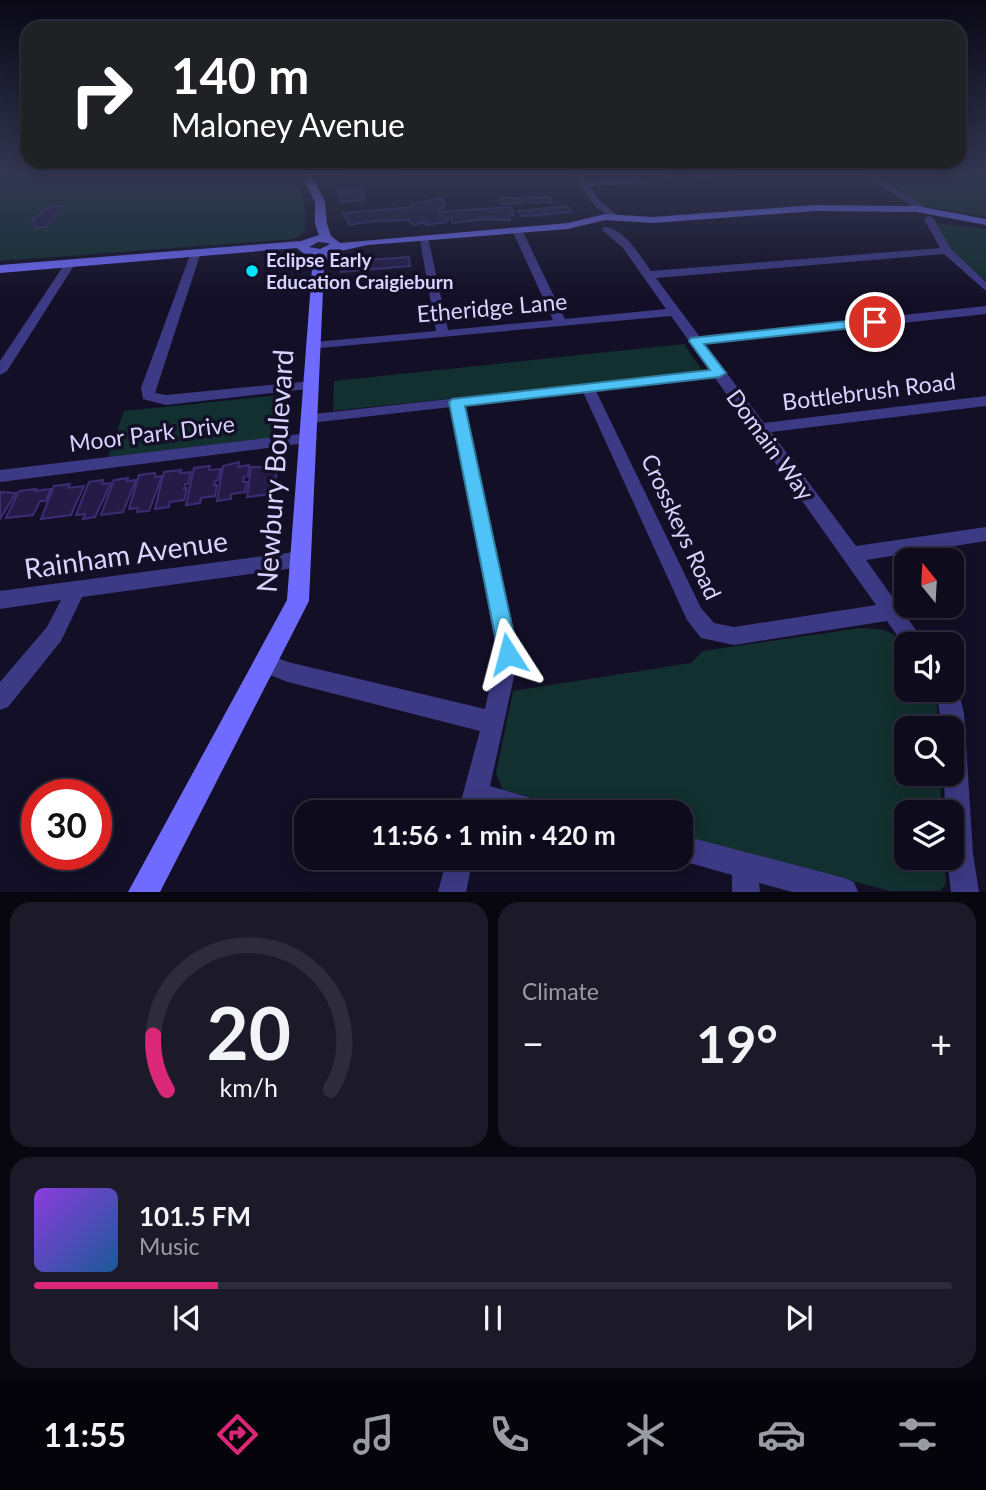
<!DOCTYPE html>
<html lang="en">
<head>
<meta charset="utf-8">
<style>
  body { margin:0; font-family:Lato,sans-serif; background:#1c1929; color:#f1f3f6; height:100vh; display:flex; flex-direction:column; font-size:26px; white-space:nowrap }
  * { box-sizing:border-box; margin:0 }
  p { font-size:23px; color:#9b9ba3 }
  .icon { flex:none; width:38px; height:38px; fill:none; stroke:currentColor; stroke-width:2; stroke-linecap:round; stroke-linejoin:round }
  .map { position:relative; height:892px; overflow:hidden }
  .panel { display:flex; flex-direction:column; gap:10px; padding:10px; background:#08060f; flex:1 }
  .panel>* { flex:none }
  .banner { position:absolute; left:21px; top:21px; width:945px; height:147px; border-radius:21px; box-shadow:0 4px 18px #0003,0 0 0 2px #2e2b3b; background:#202124; color:#fff; overflow:hidden }
  .needle { width:46px; rotate:342deg }
  .buttons { position:absolute; left:894px; top:548px; display:grid; gap:14px }
  .buttons a { display:grid; place-items:center; width:70px; height:70px; border-radius:14px; background:#0e0b1c; box-shadow:0 4px 18px #0003,0 0 0 2px #2e2b3b; font-size:35px }
  .speed { position:absolute; left:21px; top:779px; display:flex; gap:14px; font-size:35px; font-weight:700; text-align:center }
  .speed>* { display:grid; place-content:center; width:91px; height:91px; border-radius:50%; background:#0e0b1c; box-shadow:0 4px 18px #0003,0 0 0 2px #2e2b3b; line-height:1 }
  .speed .limit { border:10px solid #d22; background:#fff; color:#111 }
  .pin { position:absolute; display:grid; place-items:center; width:60px; height:60px; color:#fff; margin:-30px; border:4px solid #fff; border-radius:50%; box-shadow:0 2px 7px #0007 }
  .me { position:absolute; width:77px; margin:-38px; rotate:351deg; stroke-linejoin:round; filter:drop-shadow(0 0 5px #0008) }
  .turn { display:flex; align-items:center; gap:24px; height:147px; padding:0 35px; font-size:32px }
  .turn .icon { width:91px; height:91px; stroke-width:2.5 }
  .turn b { display:block; font-size:49px; line-height:60px }
  .big { font-size:52px; font-weight:700; line-height:1.1 }
  .panel .tile { flex:1; display:flex; flex-direction:column; justify-content:center; gap:10px; min-width:0; padding:0 24px; border-radius:21px; background:#1c1929 }
  .panel .dial { align-items:center; gap:0 }
  .dial svg { height:182px; overflow:visible; fill:none; stroke:#2e2b3b; stroke-width:7; stroke-linecap:round; text-anchor:middle }
  .dial text { fill:#f1f3f6; stroke:none }
  .song { display:flex; align-items:center; gap:21px }
  .cover { width:84px; height:84px; border-radius:10px; background:linear-gradient(135deg,hsl(270 70% 55%),hsl(210 70% 35%)) }
  .played { height:7px; border-radius:4px; background:linear-gradient(90deg,#db2777 20%,#2e2b3b 20%) }
  .keys { display:flex; justify-content:space-around; direction:ltr }
  .heat { display:flex; justify-content:space-between; align-items:center; font-size:38px; direction:ltr }
  .panel .tiles { flex:1; display:grid; gap:10px; grid-template-columns:1fr 1fr }
  .tile:last-child { grid-column:span 2 }
  .trip { position:absolute; left:294px; top:800px; width:399px; height:70px; border-radius:21px; background:#0e0b1c; box-shadow:0 4px 18px #0003,0 0 0 2px #2e2b3b; font-weight:700; line-height:70px; text-align:center }
  .tab-bar { display:flex; height:112px; justify-content:space-around; align-items:center; background:#06040b; color:#9b9ba3 }
  .tab-bar .icon { width:49px; height:49px }
  .tab-bar .active { color:#db2777 }
  .tab-bar b { font-size:32px; color:#f1f3f6 }
  .map>svg:first-child { display:block }
  .green { fill:#12302f }
  .building { fill:#241b47; stroke:#3b2d73; stroke-width:2 }
  .lines { fill:none; stroke-linecap:round; stroke-linejoin:round }
  .street { fill:#3d3a85; fill-rule:evenodd }
  .secondary { fill:#6f6bff; fill-rule:evenodd }
  .route { fill:#4fc3f7; stroke:#337fa1; stroke-width:2 }
  .poi-dot { fill:#00e5ff; stroke:#130f26; stroke-width:2.5 }
  .labels { text-anchor:middle; stroke-width:7; stroke-linejoin:round; paint-order:stroke }
  .far-poi-label { font-size:19px; font-weight:bold; fill:#d9d4ff; stroke:#130f26; text-anchor:start }
  .street-label { font-size:23px; fill:#d9d4ff; stroke:#130f26 }
  .near-street-label { font-size:28px; fill:#d9d4ff; stroke:#130f26 }
</style>
</head>
<body>
<div class="map">
<svg width="986" height="892" viewBox="0 0 986 892">
  <rect width="100%" height="100%" fill="#130f26"/>
  <g class="green">
    <path d="M 22,174 L 292,174 L 305,203 L 305,231 L 294,239 L 0,261 L 0,175 Z"/>
    <path d="M 873,174 L 986,174 L 986,217 L 922,206 Z"/>
    <path d="M 935,223 L 986,229 L 986,281 L 951,251 Z"/>
    <path d="M 684,344 L 703,372 L 333,411 L 334,381 Z"/>
    <path d="M 289,394 L 286,436 L 108,457 L 124,411 Z"/>
    <path d="M 860,628 C 910,628 906,648 906,690 L 936,690 L 938,728 L 906,728 L 906,774 L 940,774 L 942,812 L 906,812 L 906,858 L 944,858 L 946,884 L 940,891 L 890,891 L 681,836 L 681,812 L 589,812 L 503,790 L 496,773 L 513,691 L 691,663 L 703,651 Z"/>
  </g>
  <g class="building">
    <path d="M 346,174 L 393,174 L 394,176 L 358,180 L 357,175 Z"/>
    <path d="M 361,187 L 364,200 L 340,202 L 338,189 Z"/>
    <path d="M 550,197 L 552,202 L 529,203 L 527,198 Z"/>
    <path d="M 442,198 L 445,208 L 439,208 L 440,212 L 511,207 L 514,215 L 509,215 L 510,220 L 485,219 L 453,223 L 451,218 L 446,219 L 446,222 L 426,225 L 426,222 L 414,225 L 408,220 L 374,221 L 350,225 L 343,213 L 412,207 L 411,204 Z"/>
    <path d="M 500,198 L 524,198 L 525,203 L 502,204 Z"/>
    <path d="M 62,206 L 46,227 L 36,228 L 32,218 L 39,216 L 46,208 Z"/>
    <path d="M 567,206 L 571,212 L 547,214 L 544,208 Z"/>
    <path d="M 541,209 L 545,215 L 521,216 L 518,211 Z"/>
    <path d="M 409,257 L 410,266 L 341,272 L 341,262 Z"/>
    <path d="M 239,462 L 238,467 L 249,465 L 248,476 L 244,477 L 243,482 L 247,482 L 245,492 L 231,494 L 231,499 L 217,501 L 223,466 Z"/>
    <path d="M 276,462 L 276,478 L 273,478 L 271,494 L 247,497 L 251,467 L 266,467 L 266,464 Z"/>
    <path d="M 210,466 L 209,470 L 221,469 L 218,480 L 215,481 L 214,485 L 217,485 L 215,496 L 201,498 L 200,503 L 186,505 L 194,468 Z"/>
    <path d="M 181,470 L 180,473 L 191,472 L 188,484 L 185,484 L 184,489 L 187,488 L 184,500 L 170,502 L 169,507 L 155,509 L 164,472 Z"/>
    <path d="M 155,473 L 155,477 L 162,476 L 149,511 L 137,512 L 138,508 L 129,509 L 139,475 Z"/>
    <path d="M 128,478 L 127,481 L 136,480 L 123,512 L 101,515 L 114,480 Z"/>
    <path d="M 103,480 L 102,484 L 111,483 L 95,517 L 83,519 L 85,514 L 76,515 L 89,482 Z"/>
    <path d="M 70,484 L 68,488 L 84,486 L 71,515 L 41,519 L 54,486 Z"/>
    <path d="M 36,489 L 35,491 L 51,489 L 46,501 L 40,501 L 33,515 L 6,518 L 19,491 Z"/>
    <path d="M 0,492 L 16,493 L 0,519 Z"/>
  </g>
  <g class="lines">
    <g class="street">
      <path d="M 572,174 L 580,174 L 586,181 L 693,174 L 732,174 L 728,177 L 590,186 L 601,202 L 617,215 L 617,219 L 614,220 L 595,206 Z"/>
      <path d="M 862,174 L 872,174 L 930,210 L 922,212 Z"/>
      <path d="M 929,216 L 934,219 L 951,249 L 986,282 L 986,291 L 944,254 L 656,278 L 700,337 L 986,306 L 986,314 L 705,344 L 764,423 L 986,396 L 986,406 L 771,432 L 856,546 L 986,527 L 986,541 L 866,560 L 926,644 L 906,644 L 906,648 L 887,621 L 734,645 L 701,638 L 687,620 L 583,392 L 465,406 L 519,654 L 490,786 L 549,803 L 553,812 L 495,812 L 484,809 L 484,812 L 458,812 L 480,731 L 288,682 L 259,671 L 256,664 L 259,657 L 267,654 L 288,662 L 485,709 L 497,654 L 451,407 L 310,423 L 305,421 L 302,418 L 305,415 L 710,370 L 671,316 L 309,349 L 307,346 L 314,342 L 436,331 L 419,235 L 428,237 L 448,330 L 553,320 L 512,230 L 517,227 L 522,230 L 565,319 L 666,309 L 623,248 L 603,231 L 603,227 C 623,226 641,257 651,271 L 940,248 L 924,219 ZM 715,378 L 876,605 L 734,627 L 714,623 L 701,608 L 596,391 Z"/>
      <path d="M 195,252 L 200,255 L 155,393 L 166,395 L 312,381 L 319,385 L 317,388 L 166,405 L 143,399 L 141,388 L 190,255 Z"/>
      <path d="M 66,262 L 75,264 L 7,371 L 0,375 L 0,361 Z"/>
      <path d="M 309,433 L 317,438 L 314,442 L 0,482 L 0,470 Z"/>
      <path d="M 302,551 L 309,554 L 311,559 L 309,564 L 302,567 L 82,597 L 61,641 L 8,707 L 0,710 L 0,682 L 47,627 L 61,600 L 0,609 L 0,591 Z"/>
      <path d="M 952,681 L 958,690 L 964,713 L 973,854 L 979,892 L 951,892 L 947,858 L 952,858 L 952,812 L 945,812 L 944,774 L 952,774 L 952,728 L 942,728 L 936,690 L 952,690 Z"/>
      <path d="M 681,835 L 844,878 L 854,882 L 858,892 L 792,892 L 759,883 L 760,892 L 732,892 L 732,875 L 672,858 L 681,858 Z"/>
      <path d="M 447,858 L 473,858 L 466,892 L 438,892 Z"/>
    </g>
    <path class="secondary" d="M 301,174 L 311,174 L 325,202 L 327,224 L 331,236 L 340,243 L 568,223 L 605,214 L 653,217 L 814,205 L 917,206 L 986,219 L 986,225 L 917,212 L 814,211 L 653,223 L 605,220 L 568,229 L 368,245 L 331,253 L 324,269 L 309,601 L 160,892 L 128,892 L 287,600 L 312,269 L 318,256 L 303,253 L 297,248 L 0,273 L 0,265 L 301,241 L 319,235 L 315,224 L 315,202 ZM 318,242 L 328,243 L 330,244 L 320,249 L 309,247 Z"/>
  </g>
  <linearGradient id="sky" x2="0" y2="1"><stop stop-color="#0a0815"/><stop offset="0.58" stop-color="#333752"/><stop offset="1" stop-color="#333752" stop-opacity="0"/></linearGradient>
  <rect width="986" height="299" fill="url(#sky)"/>
  <path class="route" d="M 875,318 L 879,319 L 879,325 L 704,344 L 726,373 L 719,377 L 465,406 L 518,654 L 515,661 L 508,663 L 500,661 L 449,402 L 452,399 L 710,370 L 689,341 L 691,338 Z"/>
  <circle class="poi-dot" cx="252" cy="271" r="7"/>
  <g class="labels">
    <g class="far-poi-label">
      <text x="266" y="267">Eclipse Early<tspan x="266" dy="22">Education Craigieburn</tspan></text>
    </g>
    <g class="street-label">
      <text transform="translate(492 308) rotate(-5)" y="8">Etheridge Lane</text>
      <text transform="translate(869 392) rotate(-7)" y="8">Bottlebrush Road</text>
      <text transform="translate(152 434) rotate(-7)" y="8">Moor Park Drive</text>
      <text transform="translate(770 445) rotate(54)" y="8">Domain Way</text>
      <text transform="translate(681 527) rotate(65)" y="8">Crosskeys Road</text>
    </g>
    <g class="near-street-label">
      <text transform="translate(275 471) rotate(-86)" y="10">Newbury Boulevard</text>
      <text transform="translate(126 555) rotate(-8)" y="10">Rainham Avenue</text>
    </g>
  </g>
</svg>
<div class="buttons">
<a><svg class="needle" viewBox="-14 -14 28 28"><path d="M0-13l5 13h-10z" fill="#e53935"/><path d="M0 13l5-13h-10z" fill="#9b9ba3"/></svg></a>
<a><svg class="icon" aria-label="sound" viewBox="0 0 24 24"><path d="M4 9h4l5-4v14l-5-4H4zM17 9q2 3 0 6"/></svg></a>
<a><svg class="icon" aria-label="search" viewBox="0 0 24 24"><circle cx="10" cy="10" r="6"/><path d="M15 15l6 6"/></svg></a>
<a><svg class="icon" aria-label="layers" viewBox="0 0 24 24"><path d="M12 4l9 5-9 5-9-5zM3 14l9 5 9-5"/></svg></a>
</div>
<div class="speed"><div class="limit">30</div></div>
<div class="pin" style="left:875px;top:322px;background:#d93025"><svg class="icon" aria-label="arrive" viewBox="0 0 24 24"><path d="M6 21V4h12l-3 4 3 4H6"/></svg></div>
<svg class="me" style="left:508px;top:654px" viewBox="-20 -20 40 40"><path d="M0-17L14 15 0 8-14 15z" fill="#4fc3f7" stroke="#fff" stroke-width="4"/></svg>
<div class="trip">11:56 · 1 min · 420 m</div>
<div class="banner">
<div class="turn"><svg class="icon" aria-label="right" viewBox="0 0 24 24"><path d="M7 20v-9h11M14 6l5 5-5 5"/></svg><div><b>140 m</b>Maloney Avenue</div></div>
</div>
</div>
<section class="panel">
<div class="tiles">
<div class="tile dial"><svg viewBox="0 0 100 80">
<path d="M14 69A42 42 0 1 1 86 69"/>
<path d="M14 69A42 42 0 0 1 8 45" stroke="#db2777"/>
<text x="50" y="56" font-size="32" font-weight="700">20</text>
<text x="50" y="72" font-size="11">km/h</text>
</svg></div>
<div class="tile"><p>Climate</p>
<div class="heat"><a>−</a><b class="big">19°</b><a>+</a></div>
</div>
<div class="tile">
<div class="song"><i class="cover"></i><div><b>101.5 FM</b><p>Music</p></div></div>
<div class="played"></div>
<div class="keys"><svg class="icon" aria-label="previous" viewBox="0 0 24 24"><path d="M18 5L8 12l10 7zM5 5v14"/></svg><svg class="icon" aria-label="pause" viewBox="0 0 24 24"><path d="M8 5v14M16 5v14"/></svg><svg class="icon" aria-label="next" viewBox="0 0 24 24"><path d="M6 5l10 7-10 7zM19 5v14"/></svg></div>
</div>
</div>
</section>
<nav class="tab-bar">
<b>11:55</b>
<svg class="icon active" aria-label="directions" viewBox="0 0 24 24"><path d="M12 3l9 9-9 9-9-9zM9 14v-3h6M13 9l2 2-2 2"/></svg>
<svg class="icon" aria-label="music" viewBox="0 0 24 24"><path d="M9 18V5l10-2v13"/><circle cx="6" cy="18" r="3"/><circle cx="16" cy="16" r="3"/></svg>
<svg class="icon" aria-label="phone" viewBox="0 0 24 24"><path d="M5 4h4l2 5-3 2q2 4 5 5l2-3 5 2v4C11 20 4 13 5 4z"/></svg>
<svg class="icon" aria-label="climate" viewBox="0 0 24 24"><path d="M12 3v18M4 7l16 10M4 17L20 7"/></svg>
<svg class="icon" aria-label="car" viewBox="0 0 24 24"><path d="M5 17H2v-5l4-1 3-4h7l3 4 3 1v5h-3M9 17h6M6 11h13"/><circle cx="7" cy="17" r="2"/><circle cx="17" cy="17" r="2"/></svg>
<svg class="icon" aria-label="filters" viewBox="0 0 24 24"><path d="M4 7h16M4 17h16"/><circle cx="9" cy="7" r="2"/><circle cx="15" cy="17" r="2"/></svg>
</nav>
</body>
</html>
